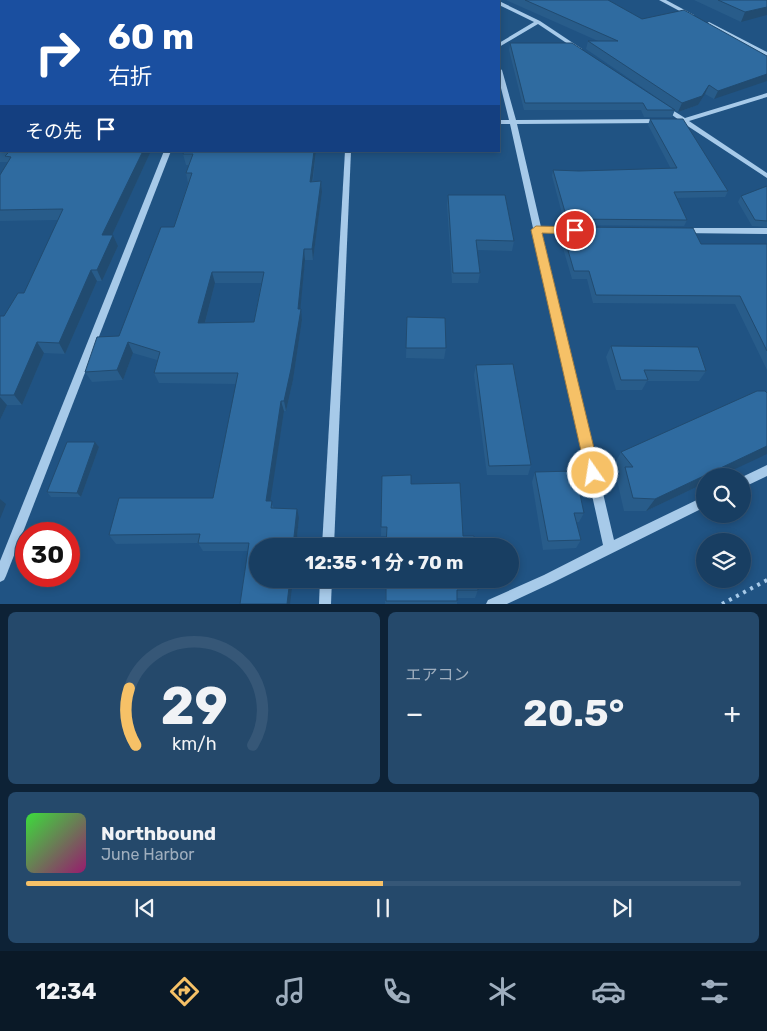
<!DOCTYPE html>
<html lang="ja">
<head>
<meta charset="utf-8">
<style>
  body { margin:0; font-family:Rubik,"Noto Sans JP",sans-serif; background:#25496b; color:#f1f3f6; height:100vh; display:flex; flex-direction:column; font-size:19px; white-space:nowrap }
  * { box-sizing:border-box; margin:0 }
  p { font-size:16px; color:#9faebe }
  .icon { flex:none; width:28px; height:28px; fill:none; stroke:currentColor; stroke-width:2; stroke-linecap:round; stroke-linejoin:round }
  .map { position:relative; height:604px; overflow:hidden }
  .side { display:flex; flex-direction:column; gap:8px; padding:8px; background:#0d2236; flex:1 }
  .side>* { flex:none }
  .top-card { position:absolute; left:0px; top:0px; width:500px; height:152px; box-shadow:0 2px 8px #0003,0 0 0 1px #365777; background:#1a4fa0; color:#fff; overflow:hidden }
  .tools { position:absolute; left:696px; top:468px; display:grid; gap:10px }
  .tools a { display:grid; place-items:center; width:55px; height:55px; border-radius:50%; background:#183e62; box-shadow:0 2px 8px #0003,0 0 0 1px #365777; font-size:25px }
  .speed { position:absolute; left:15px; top:522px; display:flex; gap:10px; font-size:25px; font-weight:700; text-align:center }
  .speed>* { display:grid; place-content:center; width:65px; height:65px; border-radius:50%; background:#183e62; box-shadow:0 2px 8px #0003,0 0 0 1px #365777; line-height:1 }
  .speed .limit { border:8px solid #d22; background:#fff; color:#111 }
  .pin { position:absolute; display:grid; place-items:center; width:42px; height:42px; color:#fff; margin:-21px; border:2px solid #fff; border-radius:50%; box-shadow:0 1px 5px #0007 }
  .me { position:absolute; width:55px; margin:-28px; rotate:347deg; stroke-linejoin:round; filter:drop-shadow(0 0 4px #0008) }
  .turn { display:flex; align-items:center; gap:18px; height:105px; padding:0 25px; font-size:22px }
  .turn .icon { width:65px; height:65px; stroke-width:2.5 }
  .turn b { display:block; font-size:35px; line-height:42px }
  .then { display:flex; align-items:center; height:48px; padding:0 25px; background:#0003; gap:10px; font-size:19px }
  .big { font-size:38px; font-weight:700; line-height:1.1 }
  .side .tile { flex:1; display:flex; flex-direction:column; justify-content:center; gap:8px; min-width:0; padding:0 18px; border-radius:8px; background:#25496b }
  .side .dial { align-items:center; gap:0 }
  .dial svg { height:130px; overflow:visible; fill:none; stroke:#365777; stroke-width:7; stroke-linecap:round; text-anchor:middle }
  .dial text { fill:#f1f3f6; stroke:none }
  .song { display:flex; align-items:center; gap:15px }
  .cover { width:60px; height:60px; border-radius:8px; background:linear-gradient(135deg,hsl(120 70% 55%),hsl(320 70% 35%)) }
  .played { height:5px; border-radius:2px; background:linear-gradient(90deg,#f6c167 50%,#365777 50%) }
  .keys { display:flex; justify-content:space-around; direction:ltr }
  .heat { display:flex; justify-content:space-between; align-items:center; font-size:28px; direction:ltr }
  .side .tiles { flex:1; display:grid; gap:8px; grid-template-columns:1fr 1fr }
  .tile:last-child { grid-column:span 2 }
  .trip { position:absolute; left:249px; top:538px; width:270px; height:50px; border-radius:25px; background:#183e62; box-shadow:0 2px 8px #0003,0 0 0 1px #365777; font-weight:700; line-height:50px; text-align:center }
  .tab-bar { display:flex; height:80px; justify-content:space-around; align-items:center; background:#0a1927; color:#9faebe }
  .tab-bar .icon { width:35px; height:35px }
  .tab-bar .selected { color:#f6c167 }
  .tab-bar b { font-size:22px; color:#f1f3f6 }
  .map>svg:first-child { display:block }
  .green { fill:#2a669b }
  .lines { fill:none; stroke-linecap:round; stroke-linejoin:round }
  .path { stroke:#a7cae9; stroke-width:4; stroke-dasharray:3 5; stroke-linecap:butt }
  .minor { fill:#a7cae9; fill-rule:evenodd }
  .wall { fill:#285c8a; fill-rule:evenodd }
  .shaded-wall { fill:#214b70 }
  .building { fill:#2f6ba0; stroke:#214b70; fill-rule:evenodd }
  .route { fill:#f6c167; stroke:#a07d43 }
</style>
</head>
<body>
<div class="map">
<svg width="767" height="604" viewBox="0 0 767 604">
  <rect width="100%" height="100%" fill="#205383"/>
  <path class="green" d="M 104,0 L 351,0 L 103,1 Z"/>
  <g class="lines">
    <path class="path" d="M 722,604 L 767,580"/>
    <g class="minor">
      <path d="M 357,0 L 363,0 L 363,1 L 358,1 Z"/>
      <path d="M 659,0 L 666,0 L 694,15 L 689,16 Z"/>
      <path d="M 499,1 L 540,21 L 582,49 L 577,50 L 538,24 L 499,47 L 499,43 L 534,22 L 499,5 Z"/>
      <path d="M 709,22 L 767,52 L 767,56 L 707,25 L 706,24 Z"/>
      <path d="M 499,68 L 502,70 L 516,120 L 661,119 L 664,121 L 661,123 L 517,124 L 541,227 L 579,227 L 583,230 L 579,233 L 542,233 L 614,540 L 705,496 L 705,507 L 552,583 L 507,604 L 486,604 L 488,600 L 544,575 L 603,545 L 534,232 L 532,230 L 533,228 L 510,124 L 499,124 L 499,120 L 509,120 L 499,80 Z"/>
      <path d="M 767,93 L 767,97 L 689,121 L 767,173 L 767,178 L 683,123 L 679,122 L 679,120 L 661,107 L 666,106 L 685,118 Z"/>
      <path d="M 164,151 L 171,151 L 6,576 L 4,580 L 0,582 L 0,561 Z"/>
      <path d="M 345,151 L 351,151 L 334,546 L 322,546 Z"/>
      <path d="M 682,228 L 767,228 L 767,234 L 679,233 L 678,231 L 679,229 Z"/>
      <path d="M 767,465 L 767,476 L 742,488 L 742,477 Z"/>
      <path d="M 320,579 L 332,579 L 331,604 L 319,604 Z"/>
    </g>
  </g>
  <g class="wall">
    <path d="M 0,0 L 1,1 L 1,151 L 151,151 L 112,235 L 113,235 L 118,246 L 102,281 L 97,281 L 65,354 L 44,353 L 22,405 L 7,405 L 0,420 L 0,316 L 4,316 L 24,293 L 58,220 L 0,221 L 0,175 L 8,162 L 0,162 Z"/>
    <path d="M 506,0 L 608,0 L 642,19 L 767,56 L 714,99 L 705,94 L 698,105 L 678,112 L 586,49 L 588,41 L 598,41 Z"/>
    <path d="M 694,0 L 767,0 L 741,22 Z"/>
    <path d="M 510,43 L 675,110 L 672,117 L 644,117 L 641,110 L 524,110 L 509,50 Z"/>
    <path d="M 650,119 L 728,191 L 725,197 L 676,198 L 687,220 L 684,226 L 565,225 L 552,176 L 553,170 L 579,171 L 671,169 L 648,125 Z"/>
    <path d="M 184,151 L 316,151 L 313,181 L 321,181 L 322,192 L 313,260 L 305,260 L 300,309 L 302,320 L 293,380 L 286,411 L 284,411 L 270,501 L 274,508 L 299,518 L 296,546 L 258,546 L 248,551 L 203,551 L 198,543 L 116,544 L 109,535 L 213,498 L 236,384 L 159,383 L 154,373 L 157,360 L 133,353 L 123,380 L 92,382 L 85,372 L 119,336 L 174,227 L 188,183 L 186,173 L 189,165 L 186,165 L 183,154 ZM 215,283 L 261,283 L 254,322 L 205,323 Z"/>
    <path d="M 767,186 L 767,227 L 752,226 L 738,202 L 741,196 Z"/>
    <path d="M 448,195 L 514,241 L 512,251 L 477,250 L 480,273 L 478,283 L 452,283 L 447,205 Z"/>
    <path d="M 570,227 L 701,244 L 767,244 L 767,370 L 735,304 L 593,303 L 587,279 L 572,279 L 563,248 L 565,240 L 569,240 L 568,235 Z"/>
    <path d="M 407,317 L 446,348 L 444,359 L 406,358 Z"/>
    <path d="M 611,346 L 706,371 L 699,381 L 647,381 L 642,390 L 616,390 L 606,357 Z"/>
    <path d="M 476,365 L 531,465 L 528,475 L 487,475 L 474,375 Z"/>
    <path d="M 95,442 L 99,447 L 81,497 L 51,497 L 47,492 Z"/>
    <path d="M 621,452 L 705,476 L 705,483 L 646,511 L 624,511 L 617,480 L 620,474 L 614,465 Z"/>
    <path d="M 535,472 L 584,513 L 579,522 L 576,522 L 581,540 L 576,548 L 543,550 L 532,482 Z"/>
    <path d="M 382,476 L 411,484 L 463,536 L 381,536 Z"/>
    <path d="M 386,579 L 478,590 L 475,598 L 457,598 L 457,604 L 385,604 Z"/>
  </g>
  <g class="shaded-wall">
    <path d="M 66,0 L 75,0 L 76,1 L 65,1 Z"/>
    <path d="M 486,0 L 498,0 L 497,1 L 483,1 Z"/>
    <path d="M 767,7 L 767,15 L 741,22 L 745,12 Z"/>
    <path d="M 767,74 L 767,81 L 714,99 L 718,91 Z"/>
    <path d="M 709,85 L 705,94 L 698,105 L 678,112 L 682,103 Z"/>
    <path d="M 1,98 L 1,115 L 0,117 L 0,99 Z"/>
    <path d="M 143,151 L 151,151 L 107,246 L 102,235 Z"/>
    <path d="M 314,151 L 316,151 L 311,192 L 310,182 Z"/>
    <path d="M 321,181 L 322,192 L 313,260 L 312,249 Z"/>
    <path d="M 113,235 L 118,246 L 102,281 L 97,270 Z"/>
    <path d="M 304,249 L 305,260 L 300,313 L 301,309 L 302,320 L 293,380 L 286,411 L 284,401 L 298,309 Z"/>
    <path d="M 91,270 L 97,281 L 65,354 L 59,343 Z"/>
    <path d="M 212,272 L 215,283 L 202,334 L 198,323 Z"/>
    <path d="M 37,342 L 44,353 L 22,405 L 14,395 Z"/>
    <path d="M 128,342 L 133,353 L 123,380 L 117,370 Z"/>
    <path d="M 0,397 L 7,405 L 0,420 Z"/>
    <path d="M 281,401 L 284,411 L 269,510 L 266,501 Z"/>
    <path d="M 95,442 L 99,447 L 81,497 L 77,493 Z"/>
    <path d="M 767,446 L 767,454 L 720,476 L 705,476 L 705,483 L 646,511 L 655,499 Z"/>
    <path d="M 0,499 L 6,504 L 0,519 Z"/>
    <path d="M 297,509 L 299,518 L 296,546 L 293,546 Z"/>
    <path d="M 290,579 L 293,579 L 290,604 L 287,604 Z"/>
  </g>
  <g class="building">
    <path d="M 0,0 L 66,0 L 65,1 L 1,1 L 1,98 L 0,99 Z"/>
    <path d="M 392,0 L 486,0 L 483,1 L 445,1 L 442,0 L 439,1 L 392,1 Z"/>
    <path d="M 525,0 L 608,0 L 642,19 L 684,10 L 767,56 L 767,74 L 718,91 L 709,85 L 702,96 L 682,103 L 588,41 L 618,41 Z"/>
    <path d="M 718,0 L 767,0 L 767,7 L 745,12 Z"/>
    <path d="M 510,43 L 572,43 L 675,110 L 647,110 L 643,103 L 525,103 Z"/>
    <path d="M 0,115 L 1,115 L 1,151 L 143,151 L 102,235 L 113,235 L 97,270 L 91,270 L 59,343 L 37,342 L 14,395 L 0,395 L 0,316 L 4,316 L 18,293 L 24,293 L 63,209 L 0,210 L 0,175 L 11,157 L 5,156 L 9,152 L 0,152 Z"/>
    <path d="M 650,119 L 683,119 L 728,191 L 674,192 L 687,220 L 567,219 L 553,170 L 579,171 L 677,168 Z"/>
    <path d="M 184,151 L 314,151 L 310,182 L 321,181 L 312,249 L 304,249 L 298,309 L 301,309 L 291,369 L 284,401 L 281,401 L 266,501 L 272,501 L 271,508 L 297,509 L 293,546 L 258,546 L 258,579 L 290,579 L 287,604 L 240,604 L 249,543 L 198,543 L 200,534 L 109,535 L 119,498 L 213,498 L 238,373 L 154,373 L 160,352 L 128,342 L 117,370 L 85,372 L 97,337 L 119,336 L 161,227 L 174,227 L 192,173 L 186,173 L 193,154 L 183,154 ZM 212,272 L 264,272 L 254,322 L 198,323 Z"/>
    <path d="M 767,186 L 767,221 L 755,220 L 741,196 Z"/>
    <path d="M 448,195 L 505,195 L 514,241 L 476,240 L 480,273 L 453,273 Z"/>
    <path d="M 570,227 L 693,228 L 701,244 L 767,244 L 767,351 L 740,296 L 596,295 L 589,271 L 574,271 L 565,240 L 574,240 Z"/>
    <path d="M 407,317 L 445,318 L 446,348 L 406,348 Z"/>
    <path d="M 611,346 L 698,347 L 706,371 L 644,370 L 648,380 L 621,380 Z"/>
    <path d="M 513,364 L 531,465 L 489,466 L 476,365 Z"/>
    <path d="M 757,391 L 765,391 L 767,393 L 767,446 L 655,499 L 633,498 L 625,467 L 633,467 L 621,452 Z"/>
    <path d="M 67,442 L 95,442 L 77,493 L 47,492 Z"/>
    <path d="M 575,471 L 584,513 L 574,513 L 581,540 L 548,541 L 535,472 Z"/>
    <path d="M 411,475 L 411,484 L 460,483 L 463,536 L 474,536 L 474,546 L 386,546 L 387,527 L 381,527 L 382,476 Z"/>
    <path d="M 386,579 L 477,579 L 478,590 L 457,590 L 457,601 L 386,601 Z"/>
  </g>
  <path class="route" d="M 536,226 L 575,227 L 580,230 L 575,234 L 542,233 L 600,473 L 598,478 L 593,480 L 588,478 L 586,473 L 531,230 Z"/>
</svg>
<div class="tools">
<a><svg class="icon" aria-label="search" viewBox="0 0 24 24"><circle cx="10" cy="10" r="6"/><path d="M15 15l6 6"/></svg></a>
<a><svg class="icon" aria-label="layers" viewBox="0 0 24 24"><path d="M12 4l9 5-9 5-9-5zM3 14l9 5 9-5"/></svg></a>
</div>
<div class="speed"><div class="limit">30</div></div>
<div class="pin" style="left:575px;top:230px;background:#d93025"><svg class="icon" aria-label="arrive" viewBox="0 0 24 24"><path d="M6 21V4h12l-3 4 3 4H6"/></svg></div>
<svg class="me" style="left:593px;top:473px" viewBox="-20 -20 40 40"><circle r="17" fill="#f6c167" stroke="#fff" stroke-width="3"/><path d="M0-11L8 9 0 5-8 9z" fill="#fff"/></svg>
<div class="trip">12:35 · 1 分 · 70 m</div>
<div class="top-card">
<div class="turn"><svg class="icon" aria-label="right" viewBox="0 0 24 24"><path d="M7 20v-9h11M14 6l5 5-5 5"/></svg><div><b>60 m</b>右折</div></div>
<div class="then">その先<svg class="icon" aria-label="arrive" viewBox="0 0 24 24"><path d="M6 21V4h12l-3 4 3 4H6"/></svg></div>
</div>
</div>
<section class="side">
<div class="tiles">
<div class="tile dial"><svg viewBox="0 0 100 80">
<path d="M14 69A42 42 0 1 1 86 69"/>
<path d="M14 69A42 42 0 0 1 10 34" stroke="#f6c167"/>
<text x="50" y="56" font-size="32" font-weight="700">29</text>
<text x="50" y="72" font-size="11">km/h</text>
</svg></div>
<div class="tile"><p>エアコン</p>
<div class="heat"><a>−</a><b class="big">20.5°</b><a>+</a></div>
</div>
<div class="tile">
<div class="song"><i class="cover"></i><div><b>Northbound</b><p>June Harbor</p></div></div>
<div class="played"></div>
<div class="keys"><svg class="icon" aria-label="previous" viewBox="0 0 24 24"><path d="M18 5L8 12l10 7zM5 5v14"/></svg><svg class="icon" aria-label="pause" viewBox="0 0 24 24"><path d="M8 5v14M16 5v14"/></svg><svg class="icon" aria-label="next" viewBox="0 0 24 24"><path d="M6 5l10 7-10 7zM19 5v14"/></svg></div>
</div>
</div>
</section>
<nav class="tab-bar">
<b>12:34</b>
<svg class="icon selected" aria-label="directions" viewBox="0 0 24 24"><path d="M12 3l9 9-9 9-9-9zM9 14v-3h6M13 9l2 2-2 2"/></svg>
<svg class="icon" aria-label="music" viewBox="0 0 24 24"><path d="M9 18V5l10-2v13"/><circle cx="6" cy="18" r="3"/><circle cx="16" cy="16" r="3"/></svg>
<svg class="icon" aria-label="phone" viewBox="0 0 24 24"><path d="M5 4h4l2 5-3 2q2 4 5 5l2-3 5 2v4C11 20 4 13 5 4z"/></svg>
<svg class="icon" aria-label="climate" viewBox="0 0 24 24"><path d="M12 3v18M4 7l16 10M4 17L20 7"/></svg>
<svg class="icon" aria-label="car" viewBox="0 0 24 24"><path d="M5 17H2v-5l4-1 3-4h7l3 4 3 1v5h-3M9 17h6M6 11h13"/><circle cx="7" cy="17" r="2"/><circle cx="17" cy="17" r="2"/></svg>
<svg class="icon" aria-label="filters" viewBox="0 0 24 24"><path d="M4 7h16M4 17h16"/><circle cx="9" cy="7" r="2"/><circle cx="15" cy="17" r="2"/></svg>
</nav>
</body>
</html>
